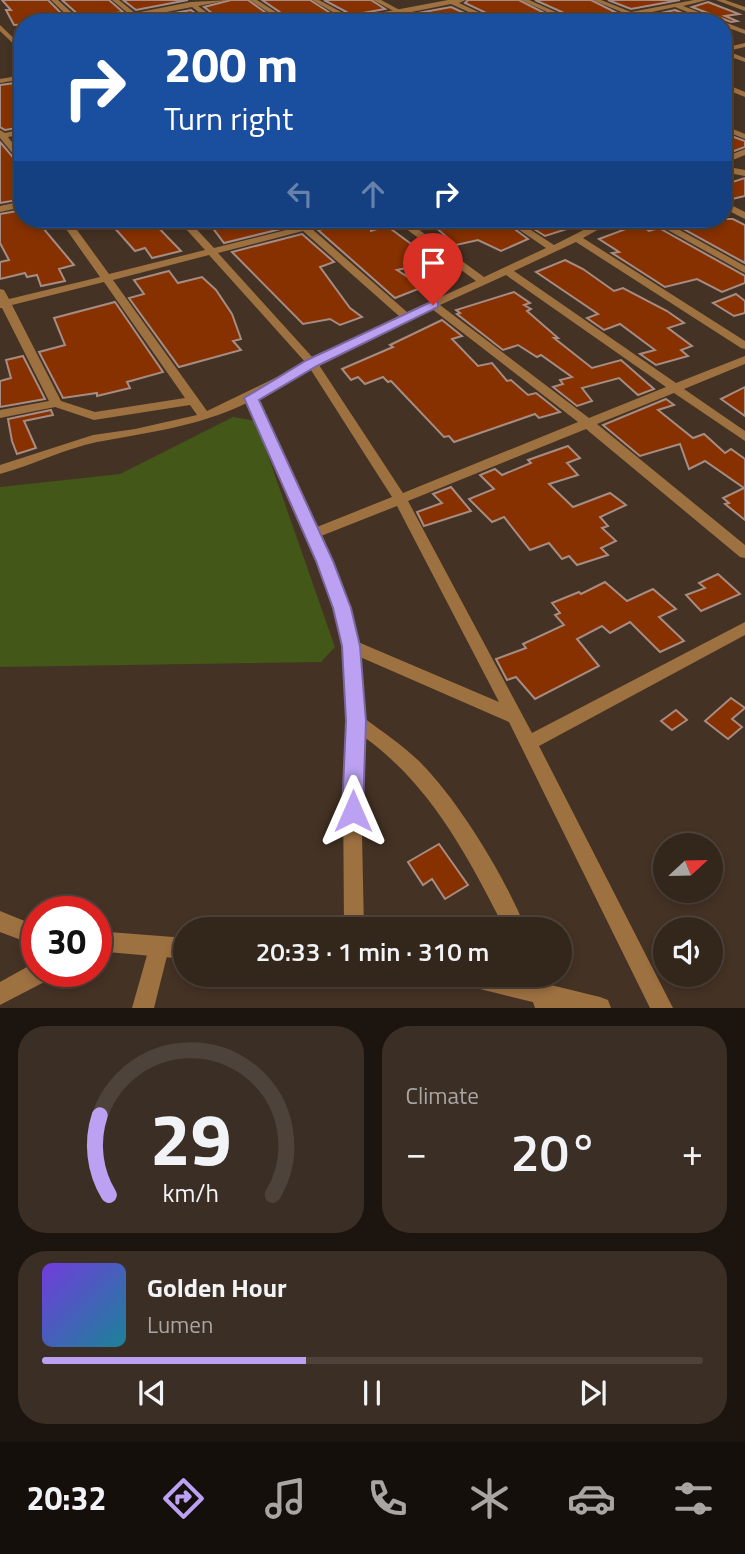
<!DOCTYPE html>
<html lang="en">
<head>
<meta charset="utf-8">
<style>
  body { margin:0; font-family:"Titillium Web",sans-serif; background:#3b2e24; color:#f1f3f6; height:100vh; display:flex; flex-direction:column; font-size:26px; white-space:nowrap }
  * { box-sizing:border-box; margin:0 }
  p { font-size:23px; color:#a9a5a3 }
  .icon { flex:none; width:38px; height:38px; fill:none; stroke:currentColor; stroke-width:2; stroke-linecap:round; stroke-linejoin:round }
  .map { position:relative; height:1008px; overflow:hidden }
  .side { display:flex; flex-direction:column; gap:18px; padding:18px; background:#1c150f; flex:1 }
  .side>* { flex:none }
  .top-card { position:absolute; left:14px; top:14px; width:718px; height:214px; border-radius:28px; box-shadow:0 4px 10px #0003,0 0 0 2px #4e433a; background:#1a4fa0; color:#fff; overflow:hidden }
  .needle { width:46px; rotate:68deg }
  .controls { position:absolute; left:653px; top:833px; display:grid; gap:14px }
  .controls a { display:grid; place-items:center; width:70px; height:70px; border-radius:50%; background:#33261b; box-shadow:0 4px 10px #0003,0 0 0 2px #4e433a; font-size:35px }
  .speed { position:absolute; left:21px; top:896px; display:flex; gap:14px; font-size:35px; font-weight:700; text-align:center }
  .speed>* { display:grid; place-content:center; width:91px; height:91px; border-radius:50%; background:#33261b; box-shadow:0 4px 10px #0003,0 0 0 2px #4e433a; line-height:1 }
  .speed .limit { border:10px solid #d22; background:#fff; color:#111 }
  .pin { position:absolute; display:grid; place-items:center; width:60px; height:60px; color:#fff; margin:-72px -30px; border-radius:50% 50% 50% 0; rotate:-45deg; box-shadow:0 0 7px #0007 }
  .pin .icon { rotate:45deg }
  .me { position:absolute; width:77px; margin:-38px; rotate:0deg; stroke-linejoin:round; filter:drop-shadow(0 0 5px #0008) }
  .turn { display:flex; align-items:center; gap:24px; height:147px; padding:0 35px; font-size:32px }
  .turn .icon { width:91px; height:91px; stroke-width:2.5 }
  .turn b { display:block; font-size:49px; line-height:60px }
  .lanes { display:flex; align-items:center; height:66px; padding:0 35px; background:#0003; justify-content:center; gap:35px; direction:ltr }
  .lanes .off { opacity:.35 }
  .big { font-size:52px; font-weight:600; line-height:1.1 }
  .side .card { flex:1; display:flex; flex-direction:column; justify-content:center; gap:10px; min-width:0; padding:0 24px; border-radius:28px; background:#3b2e24 }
  .side .dial { align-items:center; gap:0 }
  .dial svg { height:182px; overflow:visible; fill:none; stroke:#4e433a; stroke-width:7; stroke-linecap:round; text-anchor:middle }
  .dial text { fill:#f1f3f6; stroke:none }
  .song { display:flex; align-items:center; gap:21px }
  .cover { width:84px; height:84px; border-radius:10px; background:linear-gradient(135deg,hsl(260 70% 55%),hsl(190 70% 35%)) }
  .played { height:7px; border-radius:4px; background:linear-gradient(90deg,#bca0f2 40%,#4e433a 40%) }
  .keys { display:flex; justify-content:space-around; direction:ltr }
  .heat { display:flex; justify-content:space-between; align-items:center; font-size:38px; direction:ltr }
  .side .tiles { flex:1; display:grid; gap:18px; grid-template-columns:1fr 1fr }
  .card:last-child { grid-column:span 2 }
  .trip { position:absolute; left:173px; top:917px; width:399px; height:70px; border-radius:35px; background:#33261b; box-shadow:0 4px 10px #0003,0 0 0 2px #4e433a; font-weight:600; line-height:70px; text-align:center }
  .tab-bar { display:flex; height:112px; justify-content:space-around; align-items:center; background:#140f0b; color:#a9a5a3 }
  .tab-bar .icon { width:49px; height:49px }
  .tab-bar .selected { color:#bca0f2 }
  .tab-bar b { font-size:32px; color:#f1f3f6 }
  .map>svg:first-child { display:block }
  .green { fill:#425718 }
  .building { fill:#873100; stroke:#a68c82; stroke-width:2 }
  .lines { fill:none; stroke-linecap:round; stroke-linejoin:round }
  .minor { fill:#9e7141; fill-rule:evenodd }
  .tertiary { fill:#9e7141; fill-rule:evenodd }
  .route { fill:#bca0f2; stroke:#7a689d; stroke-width:2 }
</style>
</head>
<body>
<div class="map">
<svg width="745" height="1008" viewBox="0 0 745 1008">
  <rect width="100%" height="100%" fill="#443224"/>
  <path class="green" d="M 233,417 L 256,421 L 335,647 L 321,662 L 0,667 L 0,487 L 120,474 Z"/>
  <g class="building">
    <path d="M 2,0 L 48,0 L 70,22 L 14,25 L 6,10 L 11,10 Z"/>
    <path d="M 62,0 L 109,0 L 123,12 L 82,18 Z"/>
    <path d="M 123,0 L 188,0 L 136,10 Z"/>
    <path d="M 231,0 L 248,0 L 280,23 L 248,23 L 247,20 L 225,23 L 204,7 Z"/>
    <path d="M 262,0 L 310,0 L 338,18 L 330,23 L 296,23 Z"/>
    <path d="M 324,0 L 371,0 L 385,9 L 352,15 Z"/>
    <path d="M 468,0 L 519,0 L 558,20 L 536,23 L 521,17 L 501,20 L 465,3 Z"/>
    <path d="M 535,0 L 591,0 L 615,12 L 589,18 L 582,15 L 573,17 Z"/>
    <path d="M 608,0 L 680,0 L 631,9 Z"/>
    <path d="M 708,2 L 739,14 L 725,16 L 737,21 L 731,22 L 692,7 Z"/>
    <path d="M 451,7 L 484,22 L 433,23 L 413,14 Z"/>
    <path d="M 191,10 L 204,20 L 184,23 L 163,15 Z"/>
    <path d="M 675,10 L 707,23 L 658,23 L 646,16 Z"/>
    <path d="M 23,82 L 23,127 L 5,130 L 0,127 L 0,85 Z"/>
    <path d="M 731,136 L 745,141 L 745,147 L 723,155 L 723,139 Z"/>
    <path d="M 0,142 L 23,169 L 23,199 L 0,203 Z"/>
    <path d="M 745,178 L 745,196 L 728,200 L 723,198 L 723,185 Z"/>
    <path d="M 23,210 L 23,219 L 29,219 L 31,223 L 38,222 L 74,265 L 59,269 L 65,281 L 41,286 L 37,275 L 27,277 L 25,273 L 0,279 L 0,262 L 9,260 L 0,243 L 0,214 Z"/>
    <path d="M 139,219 L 150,219 L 181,251 L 152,258 L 145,248 L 135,251 L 112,225 Z"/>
    <path d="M 225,219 L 263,219 L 269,226 L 288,221 L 293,226 L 224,243 L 212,227 L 229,224 Z"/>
    <path d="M 349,219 L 370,219 L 371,231 L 387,226 L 430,258 L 412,262 L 416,266 L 397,270 L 423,287 L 395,298 L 318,230 L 345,224 Z"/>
    <path d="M 426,219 L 501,219 L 528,239 L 501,251 L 478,240 L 456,245 Z"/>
    <path d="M 518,219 L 552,219 L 567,229 L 545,236 Z"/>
    <path d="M 703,219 L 733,219 L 745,225 L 745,263 L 676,225 Z"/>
    <path d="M 639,224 L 649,231 L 659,228 L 745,276 L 745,283 L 722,292 L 697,279 L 665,287 L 612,253 L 619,252 L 599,239 Z"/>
    <path d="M 302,234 L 334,262 L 320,267 L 350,308 L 362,317 L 340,325 L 330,319 L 303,324 L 232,252 Z"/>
    <path d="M 565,260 L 583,269 L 614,291 L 623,288 L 667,311 L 684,323 L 668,328 L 692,346 L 681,350 L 688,356 L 656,365 L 640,354 L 655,350 L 620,324 L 604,330 L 587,318 L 598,314 L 536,272 Z"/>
    <path d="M 169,271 L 178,283 L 202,277 L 216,290 L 232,314 L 241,339 L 233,341 L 241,350 L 179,367 L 129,298 L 144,294 L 134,280 Z"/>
    <path d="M 514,292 L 530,303 L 524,305 L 531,309 L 527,311 L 558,338 L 554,338 L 592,368 L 621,360 L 654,389 L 638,395 L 619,378 L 582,388 L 592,401 L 577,406 L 553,387 L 563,384 L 560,380 L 572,377 L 541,355 L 537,357 L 518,345 L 503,350 L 457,314 L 460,313 L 456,310 Z"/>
    <path d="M 736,294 L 745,301 L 745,313 L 734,316 L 713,303 Z"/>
    <path d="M 115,302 L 163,372 L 127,382 L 130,388 L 97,396 L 97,393 L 63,398 L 39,352 L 65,345 L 54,318 Z"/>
    <path d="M 442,320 L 462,336 L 452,339 L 478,366 L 492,363 L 507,381 L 511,380 L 528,395 L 536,393 L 560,412 L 539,418 L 535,414 L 454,442 L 449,436 L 444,437 L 391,381 L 388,382 L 383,377 L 365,384 L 358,377 L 351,380 L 342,369 L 393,347 L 390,345 Z"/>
    <path d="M 23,356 L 45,399 L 0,407 L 0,381 L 11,378 L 6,360 Z"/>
    <path d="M 745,387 L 745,416 L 721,399 Z"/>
    <path d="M 666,399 L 674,405 L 658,410 L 693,438 L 704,434 L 725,453 L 731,449 L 745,459 L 745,520 L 725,504 L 729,503 L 723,498 L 744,488 L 705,461 L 689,469 L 680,444 L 640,456 L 603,425 Z"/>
    <path d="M 51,410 L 53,415 L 24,421 L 36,448 L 17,454 L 12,441 L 8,419 Z"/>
    <path d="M 568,446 L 580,458 L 567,463 L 578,475 L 549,484 L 573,507 L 610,493 L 626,505 L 600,517 L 608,526 L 602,528 L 616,541 L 601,548 L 608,555 L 577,565 L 569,556 L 562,559 L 549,543 L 530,550 L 504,517 L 492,522 L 469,499 L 494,489 L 480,475 L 495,469 L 502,475 L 531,463 L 528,460 Z"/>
    <path d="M 451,487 L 471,511 L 424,526 L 417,512 L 442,503 L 433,494 Z"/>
    <path d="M 718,574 L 740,594 L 701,611 L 686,595 L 705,588 L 699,583 Z"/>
    <path d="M 605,582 L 627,601 L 653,589 L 676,609 L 659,617 L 684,641 L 660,652 L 630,622 L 610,633 L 602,626 L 577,639 L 599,666 L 535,699 L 516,677 L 507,680 L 496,659 L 526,648 L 523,644 L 564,625 L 555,615 L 560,613 L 552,603 L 579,592 L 581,594 Z"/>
    <path d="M 731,698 L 745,708 L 732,719 L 742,727 L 728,739 L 705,721 Z"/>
    <path d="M 676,710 L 687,720 L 672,730 L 661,721 Z"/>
    <path d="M 439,844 L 468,885 L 445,899 L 432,879 L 423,885 L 408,862 Z"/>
  </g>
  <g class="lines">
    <g class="minor">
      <path d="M 51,0 L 58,0 L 81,21 L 129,14 L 112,0 L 119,0 L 135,13 L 191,2 L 229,0 L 198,6 L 221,23 L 213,23 L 192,7 L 136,18 L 75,23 Z"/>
      <path d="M 250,0 L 257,0 L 293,23 L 285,23 Z"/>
      <path d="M 312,0 L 319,0 L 352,18 L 448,0 L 466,0 L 459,3 L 502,23 L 493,23 L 451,4 L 357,23 L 332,23 L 345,19 Z"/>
      <path d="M 521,0 L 529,0 L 580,23 L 624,13 L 593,0 L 601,0 L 631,12 L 694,0 L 707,0 L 683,6 L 745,30 L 745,34 L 723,26 L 723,23 L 715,23 L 675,7 L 638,15 L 656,23 L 647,23 L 630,16 L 594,23 L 571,23 Z"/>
      <path d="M 716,0 L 725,0 L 745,7 L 745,11 Z"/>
      <path d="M 0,25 L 23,47 L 23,53 L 0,31 Z"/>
      <path d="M 745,43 L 745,47 L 727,51 L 745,58 L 745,62 L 723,54 L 723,48 Z"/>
      <path d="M 23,75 L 23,79 L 0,83 L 0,79 Z"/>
      <path d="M 723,83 L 745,92 L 745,97 L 723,88 Z"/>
      <path d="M 723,125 L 745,134 L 745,139 L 723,130 Z"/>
      <path d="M 23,129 L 23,134 L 8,137 L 23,157 L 23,166 L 0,138 L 0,130 L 5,133 Z"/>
      <path d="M 745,149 L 745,155 L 723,164 L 723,158 Z"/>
      <path d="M 23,201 L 23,207 L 0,212 L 0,206 Z"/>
      <path d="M 723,201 L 745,212 L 745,219 L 723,208 Z"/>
      <path d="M 59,219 L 69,219 L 109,274 L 205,250 L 177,219 L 187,219 L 214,248 L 298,227 L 290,219 L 300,219 L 307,225 L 331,219 L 346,219 L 344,221 L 312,229 L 407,312 L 476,281 L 393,219 L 404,219 L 484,277 L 546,248 L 503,219 L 514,219 L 554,245 L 605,219 L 617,219 L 583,238 L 745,341 L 745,349 L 741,348 L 576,242 L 514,271 L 676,383 L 745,356 L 745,364 L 684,389 L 745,431 L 745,441 L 674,393 L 597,424 L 745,545 L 745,558 L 740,557 L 586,429 L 408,501 L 532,733 L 745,622 L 745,635 L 539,746 L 673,1008 L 650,1008 L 509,722 L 360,657 L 364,718 C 383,732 402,745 419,761 C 459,801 505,877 526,929 L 505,929 C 468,857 431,785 364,737 L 361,787 L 364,929 L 344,929 L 343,787 L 347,721 L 343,646 L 334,608 L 318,561 L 247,403 C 196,427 151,432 97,442 C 64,449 33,465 0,474 L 0,465 L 93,435 L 135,429 L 197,415 L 190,405 L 94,420 L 55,407 L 0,418 L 0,410 L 49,401 L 2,308 L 0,308 L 0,289 L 4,290 L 9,299 L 100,277 ZM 303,231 L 399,316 L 314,359 L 218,253 ZM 209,255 L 306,363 L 207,411 L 113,280 ZM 506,275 L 666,387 L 589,418 L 440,305 ZM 104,282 L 185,398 L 95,412 L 61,401 L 12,305 ZM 432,309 L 578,422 L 403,493 L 319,365 ZM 311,370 L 392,497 L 317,527 L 257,398 ZM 397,506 L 499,702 L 358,642 L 350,608 L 321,536 Z"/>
      <path d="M 648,219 L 660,219 L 745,266 L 745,273 Z"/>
      <path d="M 159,938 L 166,941 L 169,948 L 154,1008 L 132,1008 L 149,948 L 152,941 Z"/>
      <path d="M 34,963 L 37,963 L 37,971 L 53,971 L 50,979 L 0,1005 L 0,982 Z"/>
      <path d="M 524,975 L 546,975 L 557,1008 L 535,1008 Z"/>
    </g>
    <g class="tertiary">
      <path d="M 373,0 L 381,0 L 424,23 L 416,23 Z"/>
      <path d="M 723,166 L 745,170 L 745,176 L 723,172 Z"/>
      <path d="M 0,911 L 37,926 L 37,946 L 0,932 Z"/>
      <path d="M 96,931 L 186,938 L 186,959 L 96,951 Z"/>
      <path d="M 457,975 L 510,975 L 600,997 L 608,1000 L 611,1008 L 557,1008 L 468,986 L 460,983 Z"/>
    </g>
  </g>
  <path class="route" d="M 433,301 L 438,302 L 438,307 L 317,366 L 259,400 L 333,561 L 351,608 L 360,646 L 366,721 L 363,811 L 360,818 L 353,820 L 345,818 L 342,811 L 346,721 L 342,646 L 333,608 L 316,561 L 244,398 L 307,360 Z"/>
</svg>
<div class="controls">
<a><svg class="needle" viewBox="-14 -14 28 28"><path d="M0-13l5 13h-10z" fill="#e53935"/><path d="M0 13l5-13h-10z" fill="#a9a5a3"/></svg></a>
<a><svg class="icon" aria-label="sound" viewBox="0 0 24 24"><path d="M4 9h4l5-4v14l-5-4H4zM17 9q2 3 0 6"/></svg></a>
</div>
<div class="speed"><div class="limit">30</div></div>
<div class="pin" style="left:433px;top:305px;background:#d93025"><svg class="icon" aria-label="arrive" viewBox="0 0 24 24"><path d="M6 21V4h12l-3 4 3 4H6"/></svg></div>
<svg class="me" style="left:353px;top:811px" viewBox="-20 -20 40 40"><path d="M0-17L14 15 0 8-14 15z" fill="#bca0f2" stroke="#fff" stroke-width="4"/></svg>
<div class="trip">20:33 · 1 min · 310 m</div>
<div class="top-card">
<div class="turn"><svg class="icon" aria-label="right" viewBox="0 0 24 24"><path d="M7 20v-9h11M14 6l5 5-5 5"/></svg><div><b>200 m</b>Turn right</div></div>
<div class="lanes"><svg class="icon off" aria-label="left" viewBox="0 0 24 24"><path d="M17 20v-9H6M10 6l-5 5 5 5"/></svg><svg class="icon off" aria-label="ahead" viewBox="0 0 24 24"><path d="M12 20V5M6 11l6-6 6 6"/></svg><svg class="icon" aria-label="right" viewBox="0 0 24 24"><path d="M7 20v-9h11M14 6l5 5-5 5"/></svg></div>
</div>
</div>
<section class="side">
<div class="tiles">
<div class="card dial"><svg viewBox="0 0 100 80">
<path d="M14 69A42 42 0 1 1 86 69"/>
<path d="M14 69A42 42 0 0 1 10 34" stroke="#bca0f2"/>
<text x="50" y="56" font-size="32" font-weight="700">29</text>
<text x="50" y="72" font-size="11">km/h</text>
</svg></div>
<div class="card"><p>Climate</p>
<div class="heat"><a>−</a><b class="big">20°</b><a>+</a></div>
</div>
<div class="card">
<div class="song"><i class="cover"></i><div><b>Golden Hour</b><p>Lumen</p></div></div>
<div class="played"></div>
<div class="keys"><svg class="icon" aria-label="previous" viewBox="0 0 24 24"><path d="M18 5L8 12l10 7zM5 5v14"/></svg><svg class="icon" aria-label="pause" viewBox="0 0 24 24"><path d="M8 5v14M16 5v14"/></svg><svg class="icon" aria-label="next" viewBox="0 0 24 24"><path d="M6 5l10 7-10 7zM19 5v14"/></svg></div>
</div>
</div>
</section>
<nav class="tab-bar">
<b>20:32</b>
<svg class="icon selected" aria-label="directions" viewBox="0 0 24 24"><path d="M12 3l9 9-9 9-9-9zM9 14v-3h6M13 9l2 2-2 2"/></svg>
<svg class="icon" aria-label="music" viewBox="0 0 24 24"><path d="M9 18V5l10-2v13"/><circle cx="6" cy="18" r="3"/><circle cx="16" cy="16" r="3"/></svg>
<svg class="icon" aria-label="phone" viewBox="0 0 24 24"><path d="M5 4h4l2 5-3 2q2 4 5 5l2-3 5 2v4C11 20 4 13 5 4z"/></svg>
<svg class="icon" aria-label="climate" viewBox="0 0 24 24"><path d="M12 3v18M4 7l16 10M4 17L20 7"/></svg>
<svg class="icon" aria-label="car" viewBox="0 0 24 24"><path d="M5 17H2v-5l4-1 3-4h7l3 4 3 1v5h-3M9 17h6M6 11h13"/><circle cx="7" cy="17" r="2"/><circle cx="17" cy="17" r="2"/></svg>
<svg class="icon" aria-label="filters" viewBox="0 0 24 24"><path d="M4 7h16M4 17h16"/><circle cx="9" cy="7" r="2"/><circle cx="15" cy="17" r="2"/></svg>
</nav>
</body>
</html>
